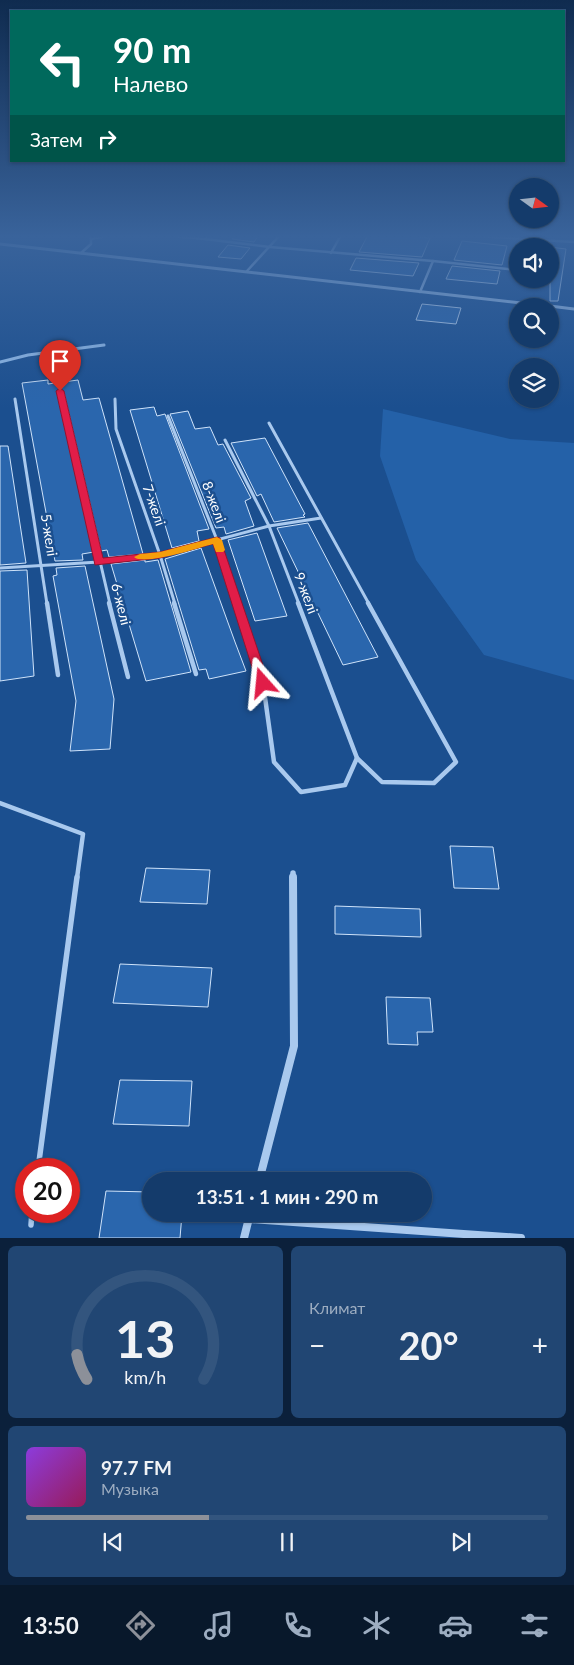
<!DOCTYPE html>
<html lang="ru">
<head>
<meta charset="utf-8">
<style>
  body { margin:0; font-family:Lato,sans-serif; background:#214673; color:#f1f3f6; height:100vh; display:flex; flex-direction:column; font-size:19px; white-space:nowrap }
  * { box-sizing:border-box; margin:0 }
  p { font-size:16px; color:#9dadc1 }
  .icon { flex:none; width:28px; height:28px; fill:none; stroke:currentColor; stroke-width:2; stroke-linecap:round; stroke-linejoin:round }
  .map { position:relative; height:1238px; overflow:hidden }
  .drawer { display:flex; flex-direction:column; gap:8px; padding:8px; background:#0b203b; flex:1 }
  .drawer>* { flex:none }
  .banner { position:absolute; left:10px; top:10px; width:555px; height:152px; border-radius:0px; box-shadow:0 1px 4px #0004,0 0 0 1px #33557e; background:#00695c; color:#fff; overflow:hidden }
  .needle { width:32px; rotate:105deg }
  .fabs { position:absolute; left:509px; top:178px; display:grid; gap:10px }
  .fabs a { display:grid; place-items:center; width:50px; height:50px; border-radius:50%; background:#143b6b; box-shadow:0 1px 4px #0004,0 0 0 1px #33557e; font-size:25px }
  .speed { position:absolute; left:15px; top:1158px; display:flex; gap:10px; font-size:25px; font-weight:700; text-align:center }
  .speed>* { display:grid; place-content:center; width:65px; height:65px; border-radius:50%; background:#143b6b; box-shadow:0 1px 4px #0004,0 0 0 1px #33557e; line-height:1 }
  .speed .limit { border:8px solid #d22; background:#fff; color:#111 }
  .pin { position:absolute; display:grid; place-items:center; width:42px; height:42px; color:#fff; margin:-51px -21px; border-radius:50% 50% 50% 0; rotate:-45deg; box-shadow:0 0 5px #0007 }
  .pin .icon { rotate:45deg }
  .me { position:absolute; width:55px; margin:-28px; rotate:342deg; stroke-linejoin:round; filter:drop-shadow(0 0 4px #0008) }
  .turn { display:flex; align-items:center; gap:18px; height:105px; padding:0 20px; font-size:22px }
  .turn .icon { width:65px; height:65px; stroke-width:2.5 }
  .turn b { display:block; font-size:35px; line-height:42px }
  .then { display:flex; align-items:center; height:48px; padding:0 20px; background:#0003; gap:10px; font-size:19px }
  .big { font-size:38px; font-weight:700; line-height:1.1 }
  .drawer .card { flex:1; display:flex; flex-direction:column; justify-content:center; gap:8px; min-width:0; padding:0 18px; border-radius:8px; background:#214673 }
  .drawer .dial { align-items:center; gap:0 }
  .dial svg { height:130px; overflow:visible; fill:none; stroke:#33557e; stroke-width:7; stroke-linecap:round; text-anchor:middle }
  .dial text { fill:#f1f3f6; stroke:none }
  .song { display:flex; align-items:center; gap:15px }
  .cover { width:60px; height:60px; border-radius:8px; background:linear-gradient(135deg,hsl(270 70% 55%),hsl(330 70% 35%)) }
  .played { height:5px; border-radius:2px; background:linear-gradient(90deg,#8c9099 35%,#33557e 35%) }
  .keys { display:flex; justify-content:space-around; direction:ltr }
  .heat { display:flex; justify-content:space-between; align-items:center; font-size:28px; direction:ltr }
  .drawer .tiles { flex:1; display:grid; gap:8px; grid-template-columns:1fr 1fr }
  .card:last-child { grid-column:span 2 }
  .trip { position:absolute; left:142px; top:1172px; width:290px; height:50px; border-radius:25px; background:#143b6b; box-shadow:0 1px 4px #0004,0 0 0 1px #33557e; font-weight:700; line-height:50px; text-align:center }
  .tab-bar { display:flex; height:80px; justify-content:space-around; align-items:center; background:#08182b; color:#9dadc1 }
  .tab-bar .icon { width:35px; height:35px }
  .tab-bar .on { color:#8c9099 }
  .tab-bar b { font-size:22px; color:#f1f3f6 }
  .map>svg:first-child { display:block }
  .green { fill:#2461a8 }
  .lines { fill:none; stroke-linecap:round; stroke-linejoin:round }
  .stream { stroke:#9cc4f0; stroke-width:3 }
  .building { fill:#2a66ad; stroke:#cfe3fa }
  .service-far3 { stroke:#a9c9ee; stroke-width:2.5 }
  .service-far2 { stroke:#a9c9ee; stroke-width:3 }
  .service-far1 { stroke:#a9c9ee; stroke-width:4.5 }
  .service { stroke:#a9c9ee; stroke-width:5.5 }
  .minor-far2 { stroke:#a9c9ee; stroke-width:3 }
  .minor-far1 { stroke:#a9c9ee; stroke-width:5.5 }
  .minor { stroke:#a9c9ee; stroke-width:8 }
  .route { fill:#e11d48; stroke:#92132f }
  .slow { fill:#f59e0b }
  .labels { text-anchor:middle; stroke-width:5; stroke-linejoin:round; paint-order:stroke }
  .street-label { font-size:14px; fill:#fff; stroke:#1b4f8f }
</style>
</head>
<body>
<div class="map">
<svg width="574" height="1238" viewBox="0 0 574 1238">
  <rect width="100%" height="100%" fill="#1b4f8f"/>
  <path class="green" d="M 383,409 L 510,439 L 574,443 L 574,680 L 484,655 L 416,560 L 380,456 Z"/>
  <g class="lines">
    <path class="stream" d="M 0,362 L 28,355 L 104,345"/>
  </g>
  <g class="building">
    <path d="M 235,235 L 259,235 L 254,242 L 232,239 Z"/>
    <path d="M 368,235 L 396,235 L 430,238 L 422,257 L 359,252 Z"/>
    <path d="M 462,241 L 507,246 L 502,265 L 454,260 Z"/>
    <path d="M 228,245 L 250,248 L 241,259 L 218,257 Z"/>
    <path d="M 550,247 L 566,249 L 558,301 L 550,301 Z"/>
    <path d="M 356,258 L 419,263 L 413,276 L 350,270 Z"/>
    <path d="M 452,266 L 500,271 L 497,284 L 446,279 Z"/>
    <path d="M 422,304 L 461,308 L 456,324 L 416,320 Z"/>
    <path d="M 48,380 L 48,384 L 78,380 L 83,400 L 99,398 L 143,554 L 109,557 L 107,550 L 101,551 L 64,393 L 60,388 L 57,392 L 94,552 L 82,554 L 83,560 L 55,561 L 22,383 Z"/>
    <path d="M 154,407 L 157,416 L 165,414 L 209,529 L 197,531 L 199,541 L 172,548 L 130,410 Z"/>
    <path d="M 188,411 L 195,429 L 210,427 L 218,445 L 223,444 L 251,498 L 245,501 L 254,526 L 226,534 L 224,527 L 216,528 L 170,414 Z"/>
    <path d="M 265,438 L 305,514 L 303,515 L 305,517 L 274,522 L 261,494 L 257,496 L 231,443 Z"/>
    <path d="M 0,446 L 8,446 L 26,563 L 0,565 Z"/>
    <path d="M 308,523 L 378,657 L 343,665 L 277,528 Z"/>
    <path d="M 257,533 L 287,616 L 255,621 L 228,540 Z"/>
    <path d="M 201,548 L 235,642 L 246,671 L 209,679 L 206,669 L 199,670 L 165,559 Z"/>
    <path d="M 145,560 L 145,562 L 158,560 L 191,672 L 146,681 L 111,564 Z"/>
    <path d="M 85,566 L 114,699 L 110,749 L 70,751 L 76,701 L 53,576 L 57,575 L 56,568 Z"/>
    <path d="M 27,570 L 34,676 L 0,681 L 0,571 Z"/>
    <path d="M 450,846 L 493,847 L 499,889 L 454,888 Z"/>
    <path d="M 146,868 L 210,870 L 207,904 L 140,902 Z"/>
    <path d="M 335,906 L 420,909 L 421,937 L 335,934 Z"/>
    <path d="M 120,964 L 212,968 L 208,1007 L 113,1003 Z"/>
    <path d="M 386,997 L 430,998 L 433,1032 L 417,1032 L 418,1045 L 388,1044 Z"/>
    <path d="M 120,1080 L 192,1081 L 189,1126 L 113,1124 Z"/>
    <path d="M 106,1191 L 151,1192 L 151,1214 L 182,1214 L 180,1238 L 99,1238 Z"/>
  </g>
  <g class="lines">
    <g class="service-far3">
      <path d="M 160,235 L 205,239 L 208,235"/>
      <path d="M 461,235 L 574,242"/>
      <path d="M 91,239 L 112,235"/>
      <path d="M 205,239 L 270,247 L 433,261 L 420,292"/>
      <path d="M 81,253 L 91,244 L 91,235"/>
      <path d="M 331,253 L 341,235"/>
      <path d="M 433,261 L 518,270"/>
      <path d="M 247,271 L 280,235"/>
      <path d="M 60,391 L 61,395"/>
    </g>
    <g class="service-far2">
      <path d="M 61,394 L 110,604"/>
      <path d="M 15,399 L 47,604"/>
      <path d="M 115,399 L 116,429 L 160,555 L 175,604"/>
      <path d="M 168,416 L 217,540 L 238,604"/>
      <path d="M 269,423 L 369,604"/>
      <path d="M 225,440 L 269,526 L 299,604"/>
      <path d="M 0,568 L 99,562 L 160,555 L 269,526 L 321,518"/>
    </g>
    <g class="service-far1">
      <path d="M 47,603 L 58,675"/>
      <path d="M 109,603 L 128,677"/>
      <path d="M 174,603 L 196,674"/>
      <path d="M 237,603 L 263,683 L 274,762 L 301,792 L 345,785 L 357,758"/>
      <path d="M 298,603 L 357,758 L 382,782 L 434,783 L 456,762 L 368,603"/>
      <path d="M 0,803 L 83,834 L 77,878"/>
    </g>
    <g class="service">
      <path d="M 38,1169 L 77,877"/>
      <path d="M 31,1225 L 32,1211"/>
    </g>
    <g class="minor-far2">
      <path d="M 0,244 L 548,306"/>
      <path d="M 550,306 L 574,309"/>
    </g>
    <path class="minor-far1" d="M 293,873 L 293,878"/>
    <g class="minor">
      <path d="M 259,1181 L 294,1046 L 293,877"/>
      <path d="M 249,1219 L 521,1238"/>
      <path d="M 244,1238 L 250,1214"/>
    </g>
  </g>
  <linearGradient id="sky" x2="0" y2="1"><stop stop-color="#0f2b4f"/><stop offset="0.58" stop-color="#39639b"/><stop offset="1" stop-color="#39639b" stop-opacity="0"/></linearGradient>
  <rect width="574" height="408" fill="url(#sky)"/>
  <path class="route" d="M 60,388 L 64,391 L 103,558 L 160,552 L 217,537 L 220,538 L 269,683 L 267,686 L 258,686 L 257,683 L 213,544 L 160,558 L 95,565 L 56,391 Z"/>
  <path class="slow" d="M 217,537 L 222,540 L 225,550 L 223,552 L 216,552 L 213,544 C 198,548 144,566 134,557 L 140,554 L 160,552 Z"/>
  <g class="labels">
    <g class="street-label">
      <text transform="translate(214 502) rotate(69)" y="5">8-желі</text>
      <text transform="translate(154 505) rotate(71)" y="5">7-желі</text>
      <text transform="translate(49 535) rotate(81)" y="5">5-желі</text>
      <text transform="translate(306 593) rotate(69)" y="5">9-желі</text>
      <text transform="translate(121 604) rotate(76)" y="5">6-желі</text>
    </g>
  </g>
</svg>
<div class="fabs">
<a><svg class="needle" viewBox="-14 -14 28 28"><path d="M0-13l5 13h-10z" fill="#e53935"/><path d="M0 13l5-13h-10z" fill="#9dadc1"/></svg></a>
<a><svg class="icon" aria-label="sound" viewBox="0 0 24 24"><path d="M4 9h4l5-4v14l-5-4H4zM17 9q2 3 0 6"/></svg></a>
<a><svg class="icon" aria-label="search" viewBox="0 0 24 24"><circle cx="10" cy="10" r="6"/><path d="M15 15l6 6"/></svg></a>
<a><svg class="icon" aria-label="layers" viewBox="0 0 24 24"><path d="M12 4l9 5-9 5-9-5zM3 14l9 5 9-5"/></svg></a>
</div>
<div class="speed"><div class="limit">20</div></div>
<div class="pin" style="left:60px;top:391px;background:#d93025"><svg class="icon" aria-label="arrive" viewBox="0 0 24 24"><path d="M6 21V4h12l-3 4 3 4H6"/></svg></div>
<svg class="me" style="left:263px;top:683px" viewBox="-20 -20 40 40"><path d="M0-17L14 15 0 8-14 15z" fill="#e11d48" stroke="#fff" stroke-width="4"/></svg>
<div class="trip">13:51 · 1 мин · 290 m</div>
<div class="banner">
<div class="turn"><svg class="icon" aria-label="left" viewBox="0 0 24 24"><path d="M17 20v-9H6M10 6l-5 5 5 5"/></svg><div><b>90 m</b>Налево</div></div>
<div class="then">Затем<svg class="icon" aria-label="right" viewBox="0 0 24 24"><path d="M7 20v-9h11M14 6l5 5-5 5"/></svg></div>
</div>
</div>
<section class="drawer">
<div class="tiles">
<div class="card dial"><svg viewBox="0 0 100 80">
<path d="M14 69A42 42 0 1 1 86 69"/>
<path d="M14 69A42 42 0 0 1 8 54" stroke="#8c9099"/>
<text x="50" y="56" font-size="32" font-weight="700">13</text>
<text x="50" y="72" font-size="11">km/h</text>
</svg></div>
<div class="card"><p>Климат</p>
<div class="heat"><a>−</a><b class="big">20°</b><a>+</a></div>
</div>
<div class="card">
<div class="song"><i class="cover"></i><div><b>97.7 FM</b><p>Музыка</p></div></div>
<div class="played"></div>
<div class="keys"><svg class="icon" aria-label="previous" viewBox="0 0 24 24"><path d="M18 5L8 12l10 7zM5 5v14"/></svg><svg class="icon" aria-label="pause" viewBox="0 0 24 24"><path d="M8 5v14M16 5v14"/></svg><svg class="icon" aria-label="next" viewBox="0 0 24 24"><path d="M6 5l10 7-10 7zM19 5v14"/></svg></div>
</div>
</div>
</section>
<nav class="tab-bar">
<b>13:50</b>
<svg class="icon on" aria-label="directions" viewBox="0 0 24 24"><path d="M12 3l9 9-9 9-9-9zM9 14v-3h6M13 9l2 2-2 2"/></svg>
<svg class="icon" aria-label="music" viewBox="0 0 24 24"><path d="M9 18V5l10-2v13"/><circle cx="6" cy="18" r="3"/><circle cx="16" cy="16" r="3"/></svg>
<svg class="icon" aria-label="phone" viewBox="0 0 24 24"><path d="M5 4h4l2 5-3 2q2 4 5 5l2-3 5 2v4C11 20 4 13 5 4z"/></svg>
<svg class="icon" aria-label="climate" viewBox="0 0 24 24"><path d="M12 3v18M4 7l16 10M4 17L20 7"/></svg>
<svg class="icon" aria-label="car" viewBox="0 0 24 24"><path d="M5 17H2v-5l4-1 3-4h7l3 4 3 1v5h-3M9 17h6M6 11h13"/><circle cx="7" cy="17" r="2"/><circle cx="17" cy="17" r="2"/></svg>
<svg class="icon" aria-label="filters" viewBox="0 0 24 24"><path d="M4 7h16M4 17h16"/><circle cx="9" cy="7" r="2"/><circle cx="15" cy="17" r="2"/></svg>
</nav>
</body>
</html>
